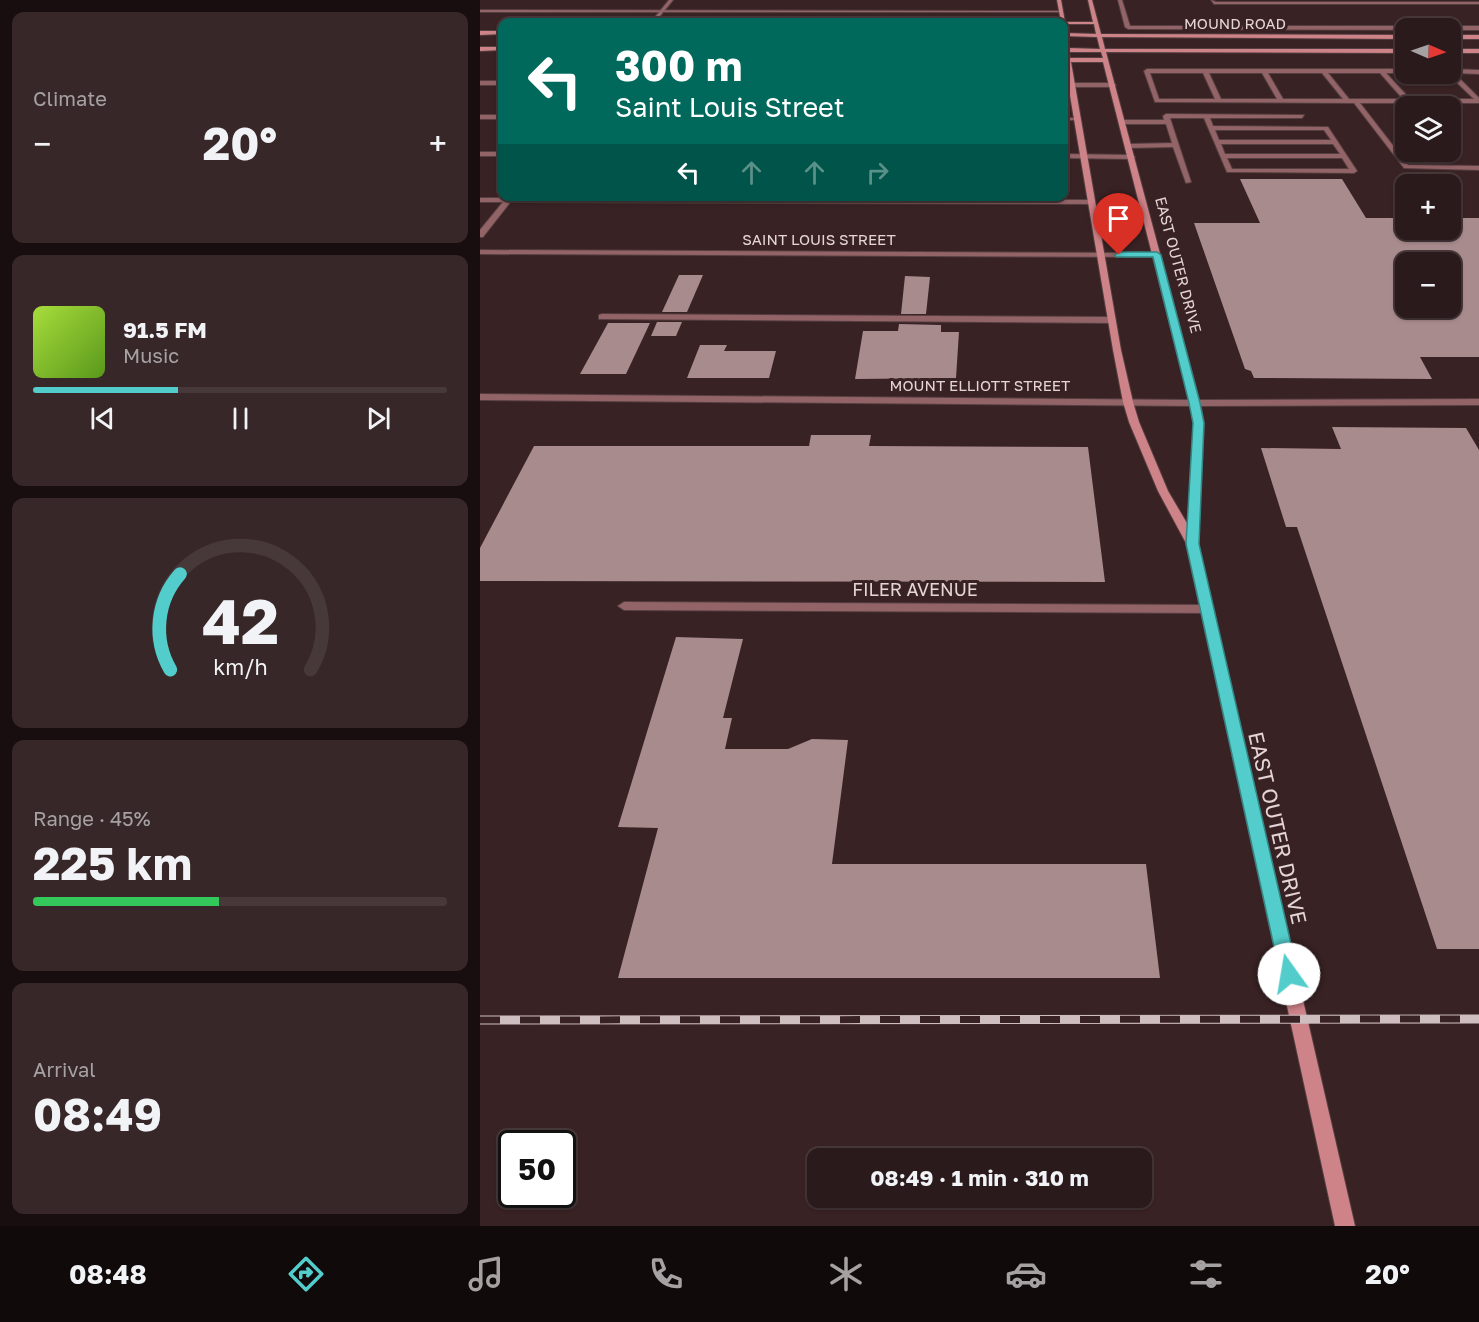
<!DOCTYPE html>
<html lang="en">
<head>
<meta charset="utf-8">
<style>
  body { margin:0; font-family:"Golos Text",sans-serif; background:#372728; color:#f1f3f6; height:100vh; display:flex; flex-direction:column; font-size:22px; white-space:nowrap }
  * { box-sizing:border-box; margin:0 }
  p { font-size:20px; color:#a6a1a3 }
  .icon { flex:none; width:33px; height:33px; fill:none; stroke:currentColor; stroke-width:2; stroke-linecap:round; stroke-linejoin:round }
  .map { position:relative; flex:1; overflow:hidden }
  .side { display:flex; flex-direction:column; gap:12px; padding:12px; background:#180e0f; width:480px }
  .side>* { flex:none }
  .top-card { position:absolute; left:18px; top:18px; width:570px; height:183px; border-radius:12px; box-shadow:0 2px 4px #0004,0 0 0 2px #47383a; background:#00695c; color:#fff; overflow:hidden }
  .needle { width:39px; rotate:92deg }
  .buttons { position:absolute; left:915px; top:18px; display:grid; gap:12px }
  .buttons a { display:grid; place-items:center; width:66px; height:66px; border-radius:12px; background:#2b1a1b; box-shadow:0 2px 4px #0004,0 0 0 2px #47383a; font-size:30px }
  .speed { position:absolute; left:18px; top:1130px; display:flex; gap:12px; font-size:30px; font-weight:700; text-align:center }
  .speed>* { display:grid; place-content:center; width:78px; height:78px; border-radius:50%; background:#2b1a1b; box-shadow:0 2px 4px #0004,0 0 0 2px #47383a; line-height:1 }
  .speed .limit { border:3px solid #111; border-radius:9px; background:#fff; color:#111 }
  .pin { position:absolute; display:grid; place-items:center; width:51px; height:51px; color:#fff; margin:-62px -26px; border-radius:50% 50% 50% 0; rotate:-45deg; box-shadow:0 0 6px #0007 }
  .pin .icon { rotate:45deg }
  .me { position:absolute; width:66px; margin:-33px; rotate:347deg; stroke-linejoin:round; filter:drop-shadow(0 0 4px #0008) }
  .turn { display:flex; align-items:center; gap:21px; height:126px; padding:0 18px; font-size:27px }
  .turn .icon { width:78px; height:78px; stroke-width:2.5 }
  .turn b { display:block; font-size:42px; line-height:51px }
  .lanes { display:flex; align-items:center; height:57px; padding:0 18px; background:#0003; justify-content:center; gap:30px; direction:ltr }
  .lanes .off { opacity:.35 }
  .big { font-size:45px; font-weight:700; line-height:1.1 }
  .side .tile { flex:1; display:flex; flex-direction:column; justify-content:center; gap:9px; min-width:0; padding:0 21px; border-radius:12px; background:#372728 }
  .side .dial { align-items:center; gap:0 }
  .dial svg { height:156px; overflow:visible; fill:none; stroke:#47383a; stroke-width:7; stroke-linecap:round; text-anchor:middle }
  .dial text { fill:#f1f3f6; stroke:none }
  .song { display:flex; align-items:center; gap:18px }
  .cover { width:72px; height:72px; border-radius:9px; background:linear-gradient(135deg,hsl(80 70% 55%),hsl(90 70% 35%)) }
  .played { height:6px; border-radius:3px; background:linear-gradient(90deg,#52cdcb 35%,#47383a 35%) }
  .keys { display:flex; justify-content:space-around; direction:ltr }
  .heat { display:flex; justify-content:space-between; align-items:center; font-size:33px; direction:ltr }
  .charge { height:9px; border-radius:4px; background:linear-gradient(90deg,#34c759 45%,#47383a 0) }
  .trip { position:absolute; left:327px; top:1148px; width:345px; height:60px; border-radius:12px; background:#2b1a1b; box-shadow:0 2px 4px #0004,0 0 0 2px #47383a; font-weight:700; line-height:60px; text-align:center }
  .tabs { display:flex; height:96px; justify-content:space-around; align-items:center; background:#110a0b; color:#a6a1a3 }
  .tabs .icon { width:42px; height:42px }
  .tabs .current { color:#52cdcb }
  .tabs b { font-size:27px; color:#f1f3f6 }
  main { display:flex; flex:1; min-height:0 }
  .map>svg:first-child { display:block }
  .building { fill:#a88b8d; fill-rule:evenodd }
  .lines { fill:none; stroke-linecap:round; stroke-linejoin:round }
  .service-casing { stroke:#553f40; stroke-width:2 }
  .minor-casing { stroke:#553f40; stroke-width:2 }
  .tertiary-casing { stroke:#553f40; stroke-width:2 }
  .secondary-casing { stroke:#553f40; stroke-width:2 }
  .service { fill:#926367; fill-rule:evenodd }
  .minor { fill:#926367; fill-rule:evenodd }
  .tertiary { fill:#926367; fill-rule:evenodd }
  .secondary { fill:#ce8389; fill-rule:evenodd }
  .rail-casing { stroke:#cfbebf; stroke-width:9 }
  .rail { stroke:#392224; stroke-width:7; stroke-dasharray:20; stroke-linecap:butt }
  .route { fill:#52cdcb; stroke:#358584; stroke-width:1.5 }
  .labels { text-anchor:middle; stroke-width:6; stroke-linejoin:round; paint-order:stroke }
  .far-street-label { font-size:15px; fill:#e5d5d6; stroke:#392224 }
  .street-label { font-size:18px; fill:#e5d5d6; stroke:#392224 }
  .near-street-label { font-size:21px; fill:#e5d5d6; stroke:#392224 }
</style>
</head>
<body>
<main>
<section class="side">
<div class="tile"><p>Climate</p>
<div class="heat"><a>−</a><b class="big">20°</b><a>+</a></div>
</div>
<div class="tile">
<div class="song"><i class="cover"></i><div><b>91.5 FM</b><p>Music</p></div></div>
<div class="played"></div>
<div class="keys"><svg class="icon" aria-label="previous" viewBox="0 0 24 24"><path d="M18 5L8 12l10 7zM5 5v14"/></svg><svg class="icon" aria-label="pause" viewBox="0 0 24 24"><path d="M8 5v14M16 5v14"/></svg><svg class="icon" aria-label="next" viewBox="0 0 24 24"><path d="M6 5l10 7-10 7zM19 5v14"/></svg></div>
</div>
<div class="tile dial"><svg viewBox="0 0 100 80">
<path d="M14 69A42 42 0 1 1 86 69"/>
<path d="M14 69A42 42 0 0 1 19 20" stroke="#52cdcb"/>
<text x="50" y="56" font-size="32" font-weight="700">42</text>
<text x="50" y="72" font-size="11">km/h</text>
</svg></div>
<div class="tile"><p>Range · 45%</p><b class="big">225 km</b><div class="charge"></div></div>
<div class="tile"><p>Arrival</p><b class="big">08:49</b></div>
</section>
<div class="map">
<svg width="999" height="1226" viewBox="0 0 999 1226">
  <rect width="100%" height="100%" fill="#392224"/>
  <g class="building">
    <path d="M 760,179 L 862,179 L 886,218 L 926,218 L 926,230 L 970,230 L 970,218 L 999,218 L 999,357 L 940,357 L 952,379 L 774,378 L 771,371 L 765,369 L 714,223 L 780,223 ZM 926,262 L 970,262 L 970,308 L 926,308 Z"/>
    <path d="M 199,275 L 223,275 L 207,312 L 182,312 Z"/>
    <path d="M 425,276 L 450,277 L 446,314 L 421,314 Z"/>
    <path d="M 177,322 L 202,322 L 196,336 L 171,336 Z"/>
    <path d="M 128,323 L 170,323 L 146,374 L 100,374 Z"/>
    <path d="M 419,324 L 461,325 L 461,332 L 479,332 L 476,378 L 375,379 L 383,331 L 418,331 Z"/>
    <path d="M 220,345 L 247,345 L 244,351 L 296,351 L 289,378 L 207,378 Z"/>
    <path d="M 852,427 L 986,428 L 999,450 L 999,949 L 957,949 L 817,527 L 806,527 L 781,448 L 861,449 Z"/>
    <path d="M 331,435 L 391,435 L 389,446 L 608,447 L 625,582 L 0,581 L 0,548 L 54,446 L 329,446 Z"/>
    <path d="M 196,637 L 263,639 L 243,718 L 252,718 L 245,749 L 308,749 L 332,739 L 368,740 L 352,864 L 666,864 L 680,978 L 138,978 L 178,828 L 138,827 Z"/>
  </g>
  <g class="lines">
    <defs>
      <g id="service">
        <path d="M 638,0 L 642,0 L 650,26 L 999,26 L 999,30 L 648,29 L 645,27 Z"/>
        <path d="M 731,0 L 736,2 L 999,2 L 999,4 L 734,4 Z"/>
        <path d="M 0,10 L 581,11 L 583,12 L 0,12 Z"/>
        <path d="M 667,69 L 926,69 L 926,73 L 906,73 L 930,99 L 994,99 L 968,74 L 970,74 L 970,69 L 999,70 L 999,74 L 974,73 L 999,98 L 999,103 L 880,103 L 928,165 L 999,166 L 999,170 L 924,168 L 874,103 L 675,102 L 664,71 ZM 670,73 L 723,73 L 735,99 L 679,99 ZM 729,73 L 782,73 L 797,99 L 741,99 ZM 788,73 L 842,73 L 863,99 L 803,99 ZM 848,73 L 900,73 L 923,99 L 869,99 Z"/>
        <path d="M 686,114 L 824,115 L 822,118 L 730,118 L 733,126 L 848,127 L 877,171 L 874,173 L 747,172 L 724,118 L 690,118 L 711,182 L 706,183 L 693,147 L 649,148 L 646,146 L 649,144 L 692,143 L 686,124 L 642,124 L 639,122 L 642,120 L 684,120 L 683,116 ZM 735,130 L 844,130 L 851,140 L 739,140 ZM 741,144 L 853,144 L 860,154 L 745,154 ZM 747,158 L 862,158 L 869,169 L 752,169 Z"/>
        <rect x="0" y="115" width="22" height="4"/>
        <path d="M 584,117 L 600,119 L 584,121 Z"/>
        <path d="M 0,198 L 611,200 L 615,202 L 611,204 L 0,202 Z"/>
        <path d="M 122,314 L 632,317 L 636,320 L 632,323 L 119,319 L 119,315 Z"/>
      </g>
      <g id="minor">
        <path d="M 189,0 L 193,0 L 175,22 L 171,22 Z"/>
        <rect x="0" y="81" width="22" height="4"/>
        <path d="M 584,83 L 633,83 L 636,85 L 633,87 L 584,87 Z"/>
        <rect x="0" y="152" width="22" height="4"/>
        <path d="M 584,154 L 652,155 L 655,157 L 652,159 L 584,158 Z"/>
        <path d="M 28,196 L 35,196 L 3,237 L 0,237 L 0,230 Z"/>
        <path d="M 0,250 L 677,253 L 681,255 L 677,257 L 0,254 Z"/>
        <path d="M 144,602 L 726,605 L 732,609 L 726,613 L 144,610 L 138,606 Z"/>
      </g>
      <path id="tertiary" d="M 0,394 L 715,400 L 999,399 L 999,405 L 715,406 L 0,400 Z"/>
      <g id="secondary">
        <path d="M 577,0 L 581,0 L 585,22 L 613,22 L 608,0 L 612,0 L 621,34 L 926,35 L 926,39 L 622,37 L 625,49 L 926,49 L 926,53 L 626,52 L 720,403 L 724,423 L 718,544 L 875,1226 L 855,1226 L 706,543 L 678,491 L 649,422 L 643,402 L 633,350 L 584,60 L 584,38 L 587,39 L 588,48 L 620,49 L 617,37 L 584,36 L 584,33 L 616,34 L 614,24 L 584,24 L 581,22 ZM 589,52 L 621,52 L 623,58 L 590,58 ZM 591,62 L 623,62 L 710,403 L 714,423 L 708,525 L 688,491 L 659,422 L 653,402 L 641,350 Z"/>
        <path d="M 0,31 L 22,31 L 22,34 L 0,35 Z"/>
        <rect x="970" y="35" width="29" height="4"/>
        <path d="M 0,47 L 22,47 L 22,50 L 0,51 Z"/>
        <rect x="970" y="49" width="29" height="4"/>
      </g>
    </defs>
    <use href="#service" class="service-casing"/>
    <use href="#minor" class="minor-casing"/>
    <use href="#tertiary" class="tertiary-casing"/>
    <use href="#secondary" class="secondary-casing"/>
    <use href="#service" class="service"/>
    <use href="#minor" class="minor"/>
    <use href="#tertiary" class="tertiary"/>
    <use href="#secondary" class="secondary"/>
    <defs>
      <path id="rail" d="M 0,1020 L 999,1019"/>
    </defs>
    <use href="#rail" class="rail-casing"/>
    <use href="#rail" class="rail"/>
  </g>
  <path class="route" d="M 639,252 L 677,252 L 681,255 L 720,403 L 724,423 L 719,544 L 818,974 L 816,980 L 809,983 L 802,980 L 800,974 L 706,544 L 713,423 L 709,403 L 673,257 L 636,257 L 635,255 Z"/>
  <g class="labels">
    <g class="far-street-label">
      <text x="755" y="29">MOUND ROAD</text>
      <text x="339" y="245">SAINT LOUIS STREET</text>
      <text transform="translate(698 265) rotate(75)" y="5">EAST OUTER DRIVE</text>
      <text x="500" y="391">MOUNT ELLIOTT STREET</text>
    </g>
    <g class="street-label">
      <text x="435" y="596">FILER AVENUE</text>
    </g>
    <g class="near-street-label">
      <text transform="translate(797 828) rotate(77)" y="7">EAST OUTER DRIVE</text>
    </g>
  </g>
</svg>
<div class="buttons">
<a><svg class="needle" viewBox="-14 -14 28 28"><path d="M0-13l5 13h-10z" fill="#e53935"/><path d="M0 13l5-13h-10z" fill="#a6a1a3"/></svg></a>
<a><svg class="icon" aria-label="layers" viewBox="0 0 24 24"><path d="M12 4l9 5-9 5-9-5zM3 14l9 5 9-5"/></svg></a>
<a>+</a>
<a>−</a>
</div>
<div class="speed"><div class="limit">50</div></div>
<div class="pin" style="left:639px;top:255px;background:#d93025"><svg class="icon" aria-label="arrive" viewBox="0 0 24 24"><path d="M6 21V4h12l-3 4 3 4H6"/></svg></div>
<svg class="me" style="left:809px;top:974px" viewBox="-20 -20 40 40"><circle r="19" fill="#fff"/><path d="M0-13L10 11 0 6-10 11z" fill="#52cdcb"/></svg>
<div class="trip">08:49 · 1 min · 310 m</div>
<div class="top-card">
<div class="turn"><svg class="icon" aria-label="left" viewBox="0 0 24 24"><path d="M17 20v-9H6M10 6l-5 5 5 5"/></svg><div><b>300 m</b>Saint Louis Street</div></div>
<div class="lanes"><svg class="icon" aria-label="left" viewBox="0 0 24 24"><path d="M17 20v-9H6M10 6l-5 5 5 5"/></svg><svg class="icon off" aria-label="ahead" viewBox="0 0 24 24"><path d="M12 20V5M6 11l6-6 6 6"/></svg><svg class="icon off" aria-label="ahead" viewBox="0 0 24 24"><path d="M12 20V5M6 11l6-6 6 6"/></svg><svg class="icon off" aria-label="right" viewBox="0 0 24 24"><path d="M7 20v-9h11M14 6l5 5-5 5"/></svg></div>
</div>
</div>
</main>
<nav class="tabs">
<b>08:48</b>
<svg class="icon current" aria-label="directions" viewBox="0 0 24 24"><path d="M12 3l9 9-9 9-9-9zM9 14v-3h6M13 9l2 2-2 2"/></svg>
<svg class="icon" aria-label="music" viewBox="0 0 24 24"><path d="M9 18V5l10-2v13"/><circle cx="6" cy="18" r="3"/><circle cx="16" cy="16" r="3"/></svg>
<svg class="icon" aria-label="phone" viewBox="0 0 24 24"><path d="M5 4h4l2 5-3 2q2 4 5 5l2-3 5 2v4C11 20 4 13 5 4z"/></svg>
<svg class="icon" aria-label="climate" viewBox="0 0 24 24"><path d="M12 3v18M4 7l16 10M4 17L20 7"/></svg>
<svg class="icon" aria-label="car" viewBox="0 0 24 24"><path d="M5 17H2v-5l4-1 3-4h7l3 4 3 1v5h-3M9 17h6M6 11h13"/><circle cx="7" cy="17" r="2"/><circle cx="17" cy="17" r="2"/></svg>
<svg class="icon" aria-label="filters" viewBox="0 0 24 24"><path d="M4 7h16M4 17h16"/><circle cx="9" cy="7" r="2"/><circle cx="15" cy="17" r="2"/></svg>
<b>20°</b>
</nav>
</body>
</html>
